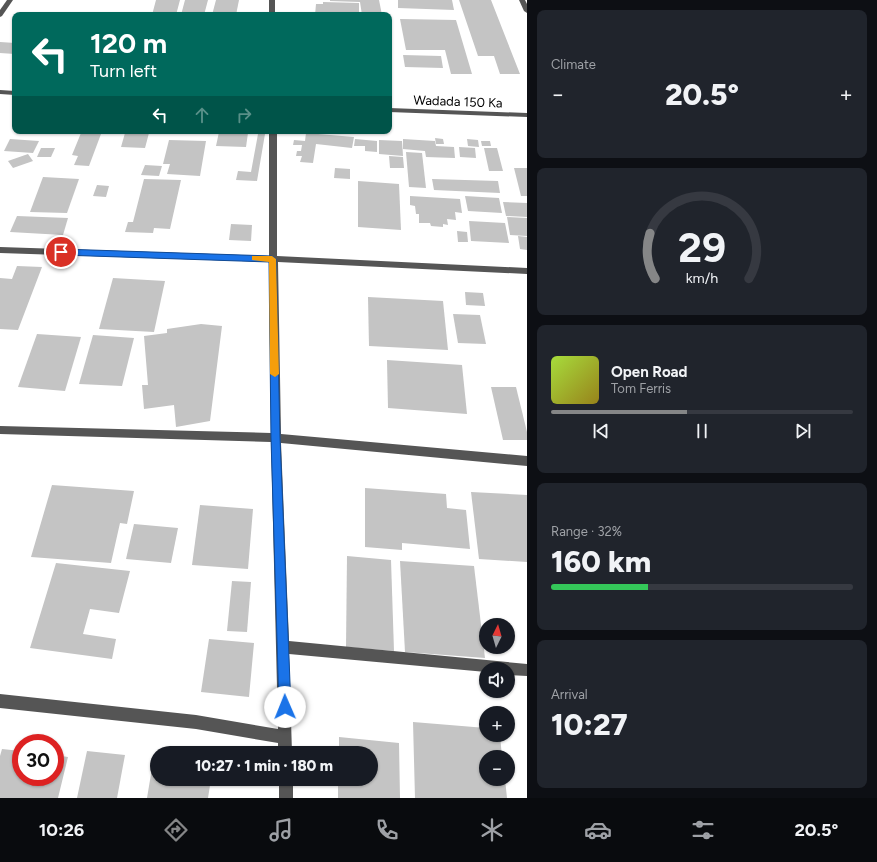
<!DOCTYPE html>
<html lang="en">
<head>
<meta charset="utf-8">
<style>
  body { margin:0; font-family:Figtree,sans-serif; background:#20242c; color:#f1f3f6; height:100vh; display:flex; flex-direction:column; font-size:15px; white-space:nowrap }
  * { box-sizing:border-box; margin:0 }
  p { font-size:13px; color:#9ea1a6 }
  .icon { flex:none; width:22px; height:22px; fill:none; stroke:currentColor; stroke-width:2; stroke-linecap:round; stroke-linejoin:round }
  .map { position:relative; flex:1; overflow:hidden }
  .drawer { display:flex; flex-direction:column; gap:10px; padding:10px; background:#0d0f14; width:350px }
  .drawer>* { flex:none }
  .top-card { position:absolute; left:12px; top:12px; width:380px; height:122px; border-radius:8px; box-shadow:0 1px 3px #0004; background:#00695c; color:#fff; overflow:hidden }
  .needle { width:26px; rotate:5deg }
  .controls { position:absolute; left:479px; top:618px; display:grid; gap:8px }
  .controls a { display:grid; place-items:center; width:36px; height:36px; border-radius:50%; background:#171b24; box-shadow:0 1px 3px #0004; font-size:20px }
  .speed { position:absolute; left:12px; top:734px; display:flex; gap:8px; font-size:20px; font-weight:700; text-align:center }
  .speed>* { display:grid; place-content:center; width:52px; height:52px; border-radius:50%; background:#171b24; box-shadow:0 1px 3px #0004; line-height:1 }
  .speed .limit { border:6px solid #d22; background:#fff; color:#111 }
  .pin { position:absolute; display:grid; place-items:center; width:34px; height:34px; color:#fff; margin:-17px; border:2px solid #fff; border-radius:50%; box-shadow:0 1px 4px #0007 }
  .me { position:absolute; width:44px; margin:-22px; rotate:359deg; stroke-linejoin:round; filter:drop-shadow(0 0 3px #0008) }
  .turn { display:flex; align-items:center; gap:14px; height:84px; padding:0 12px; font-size:18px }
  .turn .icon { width:52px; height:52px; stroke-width:2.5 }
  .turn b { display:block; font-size:28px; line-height:34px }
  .lanes { display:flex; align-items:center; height:38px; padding:0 12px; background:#0003; justify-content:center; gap:20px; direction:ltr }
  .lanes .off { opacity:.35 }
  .big { font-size:30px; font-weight:800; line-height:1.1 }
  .drawer .card { flex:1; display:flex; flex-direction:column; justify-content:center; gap:6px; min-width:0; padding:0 14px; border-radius:8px; background:#20242c }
  .drawer .dial { align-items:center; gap:0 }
  .dial svg { height:104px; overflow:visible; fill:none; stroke:#363941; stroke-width:7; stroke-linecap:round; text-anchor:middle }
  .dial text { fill:#f1f3f6; stroke:none }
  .song { display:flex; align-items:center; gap:12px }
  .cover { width:48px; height:48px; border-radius:6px; background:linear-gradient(135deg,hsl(80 70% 55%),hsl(50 70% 35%)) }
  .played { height:4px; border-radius:2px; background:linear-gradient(90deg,#858687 45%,#363941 45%) }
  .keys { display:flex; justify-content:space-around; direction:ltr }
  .heat { display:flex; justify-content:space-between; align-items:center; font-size:22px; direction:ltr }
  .charge { height:6px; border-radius:3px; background:linear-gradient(90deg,#34c759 32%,#363941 0) }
  .trip { position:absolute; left:150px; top:746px; width:228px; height:40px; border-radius:20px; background:#171b24; box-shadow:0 1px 3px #0004; font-weight:800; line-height:40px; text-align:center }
  .menu { display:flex; height:64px; justify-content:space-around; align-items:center; background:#090b0e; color:#9ea1a6 }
  .menu .icon { width:28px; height:28px }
  .menu .current { color:#858687 }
  .menu b { font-size:18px; color:#f1f3f6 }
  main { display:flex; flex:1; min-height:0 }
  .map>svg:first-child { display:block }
  .building { fill:#c4c4c4 }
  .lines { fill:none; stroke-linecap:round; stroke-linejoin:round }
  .minor { fill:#555; fill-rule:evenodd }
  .route { fill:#1a73e8; stroke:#114b97 }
  .slow { fill:#f59e0b }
  .labels { text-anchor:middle; stroke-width:4; stroke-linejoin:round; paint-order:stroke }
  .far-street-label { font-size:13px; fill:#000; stroke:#fff }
</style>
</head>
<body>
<main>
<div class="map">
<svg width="527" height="798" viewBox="0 0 527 798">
  <rect width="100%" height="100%" fill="#fff"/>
  <g class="building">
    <path d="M 156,0 L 180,0 L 176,15 L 152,15 Z"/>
    <path d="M 185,0 L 208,0 L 204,15 L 181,15 Z"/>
    <path d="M 216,0 L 239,0 L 236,15 L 212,15 Z"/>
    <path d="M 330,0 L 379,0 L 382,15 L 362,15 L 360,2 L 330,1 Z"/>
    <path d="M 398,0 L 452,0 L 454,10 L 398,8 Z"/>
    <path d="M 459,0 L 491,0 L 520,74 L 500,74 L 494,56 L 478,56 Z"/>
    <path d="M 323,2 L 359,3 L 359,15 L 315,15 L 316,4 L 323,4 Z"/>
    <path d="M 400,19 L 456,20 L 472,74 L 451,74 L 445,50 L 406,50 Z"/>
    <path d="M 0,42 L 15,43 L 15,54 L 0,53 Z"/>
    <path d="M 403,55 L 441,56 L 443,68 L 405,67 Z"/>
    <path d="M 219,132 L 248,133 L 246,147 L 216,146 Z"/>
    <path d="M 81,133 L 101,134 L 89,166 L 74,165 L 78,156 L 72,155 Z"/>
    <path d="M 125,133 L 149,133 L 145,148 L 121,147 Z"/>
    <path d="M 306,133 L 354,137 L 352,148 L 316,144 L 313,163 L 300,162 L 302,156 L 296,156 L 297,151 L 301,151 L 302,145 L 293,145 L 294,140 L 305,141 Z"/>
    <path d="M 258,134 L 265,134 L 257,181 L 236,180 L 238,171 L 251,172 Z"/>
    <path d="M 435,138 L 443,139 L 444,144 L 436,144 Z"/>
    <path d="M 10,139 L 39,141 L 33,153 L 4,151 Z"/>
    <path d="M 355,139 L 377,141 L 377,152 L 365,151 L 365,146 L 354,146 Z"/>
    <path d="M 403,139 L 435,141 L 436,146 L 454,147 L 455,158 L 426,157 L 425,151 L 403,149 Z"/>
    <path d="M 467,139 L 478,140 L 479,147 L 468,146 Z"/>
    <path d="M 169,140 L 206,141 L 200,176 L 167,174 L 170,164 L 163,164 Z"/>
    <path d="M 379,140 L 402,141 L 403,156 L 379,154 Z"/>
    <path d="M 481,141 L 490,141 L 491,146 L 482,146 Z"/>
    <path d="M 459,147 L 475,148 L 476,158 L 460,157 Z"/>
    <path d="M 41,148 L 55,148 L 51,157 L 37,157 Z"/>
    <path d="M 484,148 L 497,148 L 503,171 L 489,171 Z"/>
    <path d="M 406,152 L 422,153 L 426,188 L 409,187 Z"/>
    <path d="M 28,154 L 33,161 L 13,168 L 8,161 Z"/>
    <path d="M 389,156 L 403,157 L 404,168 L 390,168 Z"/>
    <path d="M 145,165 L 162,166 L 159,176 L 141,175 Z"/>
    <path d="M 335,168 L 350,169 L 350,179 L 334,178 Z"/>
    <path d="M 514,168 L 527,168 L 527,196 L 521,196 Z"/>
    <path d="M 43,177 L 79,179 L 67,213 L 30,212 Z"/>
    <path d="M 144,179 L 181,180 L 170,229 L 154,228 L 153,233 L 125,232 L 128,222 L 133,222 Z"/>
    <path d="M 432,179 L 498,181 L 500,193 L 434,190 Z"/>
    <path d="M 358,181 L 399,184 L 401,230 L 358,227 Z"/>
    <path d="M 97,185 L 109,186 L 106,197 L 93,196 Z"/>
    <path d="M 410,196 L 460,199 L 462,213 L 455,212 L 456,220 L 447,219 L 448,225 L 443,224 L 443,227 L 431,226 L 430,223 L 419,223 L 419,214 L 416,214 L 415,206 L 410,205 Z"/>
    <path d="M 465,196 L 499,198 L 502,213 L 468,211 Z"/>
    <path d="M 503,202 L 527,203 L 527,217 L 506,216 Z"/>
    <path d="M 17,216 L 68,218 L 63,235 L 10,232 Z"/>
    <path d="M 507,217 L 527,218 L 527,236 L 510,235 Z"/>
    <path d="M 469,221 L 505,223 L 509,243 L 471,241 Z"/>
    <path d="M 231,224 L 252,225 L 251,241 L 229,240 Z"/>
    <path d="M 457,231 L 467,232 L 468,242 L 458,242 Z"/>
    <path d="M 518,236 L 527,237 L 527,250 L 520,249 Z"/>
    <path d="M 17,266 L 42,267 L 18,330 L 0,329 L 0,278 L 12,279 Z"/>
    <path d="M 113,278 L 165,281 L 154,332 L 99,329 Z"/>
    <path d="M 465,292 L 483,293 L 485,306 L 466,305 Z"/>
    <path d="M 368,297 L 443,301 L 448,350 L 369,346 Z"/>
    <path d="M 453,314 L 480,315 L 486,344 L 458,343 Z"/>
    <path d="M 201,324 L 222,326 L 210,421 L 176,427 L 174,405 L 144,409 L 142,385 L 148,385 L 144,336 L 167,333 L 167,329 Z"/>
    <path d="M 37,334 L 81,337 L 65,391 L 18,387 Z"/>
    <path d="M 93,335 L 134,338 L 122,386 L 79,384 Z"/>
    <path d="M 387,360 L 462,365 L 467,414 L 388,408 Z"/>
    <path d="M 491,387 L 516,387 L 527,432 L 527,440 L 503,440 Z"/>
    <path d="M 52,485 L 134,491 L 127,524 L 120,523 L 111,563 L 31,557 Z"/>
    <path d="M 365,488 L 446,494 L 447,508 L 466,510 L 470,549 L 402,543 L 402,550 L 365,547 Z"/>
    <path d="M 471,492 L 527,495 L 527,562 L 479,559 Z"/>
    <path d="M 200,505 L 253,509 L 248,569 L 192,565 Z"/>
    <path d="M 134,524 L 178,528 L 171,563 L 126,559 Z"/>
    <path d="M 347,556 L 391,560 L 394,651 L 346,647 Z"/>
    <path d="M 400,561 L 474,566 L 485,658 L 405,652 Z"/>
    <path d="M 56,563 L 130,571 L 119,613 L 90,609 L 83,634 L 116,639 L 112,659 L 30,648 Z"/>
    <path d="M 232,581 L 251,582 L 247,632 L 227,631 Z"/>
    <path d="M 209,639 L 254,643 L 249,697 L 201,692 Z"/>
    <path d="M 413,722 L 486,728 L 486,735 L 500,735 L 502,757 L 486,757 L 486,779 L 505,779 L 507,798 L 415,798 Z"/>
    <path d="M 339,737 L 399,743 L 400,798 L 338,798 L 338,779 L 371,779 L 371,753 L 339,753 Z"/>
    <path d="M 2,749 L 21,751 L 21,777 L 55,777 L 55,755 L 68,757 L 58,798 L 0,798 L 0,756 Z"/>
    <path d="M 87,751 L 125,755 L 117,798 L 77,798 Z"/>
    <path d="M 153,762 L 157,762 L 157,779 L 211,779 L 208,798 L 147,798 Z"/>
  </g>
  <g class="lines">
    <g class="minor">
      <path d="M 7,0 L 13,0 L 2,16 L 0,17 L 0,10 Z"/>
      <rect x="269" y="0" width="6" height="15"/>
      <path d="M 519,0 L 525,0 L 527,4 L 527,13 L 524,11 Z"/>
      <path d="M 0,90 L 15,91 L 15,95 L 0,94 Z"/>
      <path d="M 389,108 L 527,113 L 527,117 L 389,112 Z"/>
      <path d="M 269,131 L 277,131 L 277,256 L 527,268 L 527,274 L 278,262 L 281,434 L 527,456 L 527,466 L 281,443 L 289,641 L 527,664 L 527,676 L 508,675 L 508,669 L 486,669 L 486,672 L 289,654 L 292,753 L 278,753 L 278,743 L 196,729 L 0,708 L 0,694 L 196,715 L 278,729 L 271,442 L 0,434 L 0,426 L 271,433 L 269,262 L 0,253 L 0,247 L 269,256 Z"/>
      <rect x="279" y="779" width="14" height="19"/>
    </g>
  </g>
  <path class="route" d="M 61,249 L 272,256 L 276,259 L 280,438 L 291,707 L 289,711 L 285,713 L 280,711 L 279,707 L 271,438 L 269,262 L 61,255 L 57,252 Z"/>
  <path class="slow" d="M 252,256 L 272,256 L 276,259 L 279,374 L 275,377 L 270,374 L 269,262 L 252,260 Z"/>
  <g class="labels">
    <g class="far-street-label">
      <text transform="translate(458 101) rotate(2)" y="5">Wadada 150 Ka</text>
    </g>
  </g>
</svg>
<div class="controls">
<a><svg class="needle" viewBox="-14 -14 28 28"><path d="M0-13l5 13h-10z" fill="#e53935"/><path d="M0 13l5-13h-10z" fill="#9ea1a6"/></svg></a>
<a><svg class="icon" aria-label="sound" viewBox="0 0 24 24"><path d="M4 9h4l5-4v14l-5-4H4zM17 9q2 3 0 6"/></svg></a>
<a>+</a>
<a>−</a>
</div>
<div class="speed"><div class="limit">30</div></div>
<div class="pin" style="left:61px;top:252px;background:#d93025"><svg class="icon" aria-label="arrive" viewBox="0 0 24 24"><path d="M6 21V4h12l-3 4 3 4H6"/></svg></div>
<svg class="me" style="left:285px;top:707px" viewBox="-20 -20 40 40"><circle r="19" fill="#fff"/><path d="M0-13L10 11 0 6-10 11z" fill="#1a73e8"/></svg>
<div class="trip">10:27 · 1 min · 180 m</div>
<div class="top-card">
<div class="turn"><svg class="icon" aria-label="left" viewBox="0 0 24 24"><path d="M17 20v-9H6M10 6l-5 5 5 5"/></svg><div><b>120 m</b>Turn left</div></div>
<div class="lanes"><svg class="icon" aria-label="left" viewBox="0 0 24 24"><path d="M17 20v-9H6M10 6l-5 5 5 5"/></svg><svg class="icon off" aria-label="ahead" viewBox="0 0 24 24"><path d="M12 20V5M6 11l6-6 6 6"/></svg><svg class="icon off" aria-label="right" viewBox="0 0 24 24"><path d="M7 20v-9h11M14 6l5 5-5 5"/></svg></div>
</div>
</div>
<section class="drawer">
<div class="card"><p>Climate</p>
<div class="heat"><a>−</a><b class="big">20.5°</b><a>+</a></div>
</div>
<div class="card dial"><svg viewBox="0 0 100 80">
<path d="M14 69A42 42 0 1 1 86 69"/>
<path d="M14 69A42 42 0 0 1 10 34" stroke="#858687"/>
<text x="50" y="56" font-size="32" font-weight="700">29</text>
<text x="50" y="72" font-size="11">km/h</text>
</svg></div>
<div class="card">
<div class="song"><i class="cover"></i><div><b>Open Road</b><p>Tom Ferris</p></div></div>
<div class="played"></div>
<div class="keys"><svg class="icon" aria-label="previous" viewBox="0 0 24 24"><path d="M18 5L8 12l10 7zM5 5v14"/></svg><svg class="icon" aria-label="pause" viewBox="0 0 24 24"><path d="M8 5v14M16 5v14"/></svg><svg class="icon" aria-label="next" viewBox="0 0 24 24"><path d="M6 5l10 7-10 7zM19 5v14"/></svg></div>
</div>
<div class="card"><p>Range · 32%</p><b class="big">160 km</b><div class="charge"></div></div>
<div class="card"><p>Arrival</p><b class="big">10:27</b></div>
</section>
</main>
<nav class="menu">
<b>10:26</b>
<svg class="icon current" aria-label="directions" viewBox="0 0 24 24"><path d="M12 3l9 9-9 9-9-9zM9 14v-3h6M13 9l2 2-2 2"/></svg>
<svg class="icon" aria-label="music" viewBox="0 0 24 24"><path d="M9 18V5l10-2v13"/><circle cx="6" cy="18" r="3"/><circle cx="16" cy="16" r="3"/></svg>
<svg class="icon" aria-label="phone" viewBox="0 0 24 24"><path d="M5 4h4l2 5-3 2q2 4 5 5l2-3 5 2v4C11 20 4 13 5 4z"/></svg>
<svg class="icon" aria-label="climate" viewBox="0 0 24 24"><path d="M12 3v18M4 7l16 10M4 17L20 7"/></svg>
<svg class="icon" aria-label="car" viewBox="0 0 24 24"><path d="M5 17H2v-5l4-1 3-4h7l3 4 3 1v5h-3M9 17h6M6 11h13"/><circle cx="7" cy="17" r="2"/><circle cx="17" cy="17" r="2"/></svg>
<svg class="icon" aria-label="filters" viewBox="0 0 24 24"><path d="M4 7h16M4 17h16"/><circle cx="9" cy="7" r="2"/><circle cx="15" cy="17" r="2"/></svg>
<b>20.5°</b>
</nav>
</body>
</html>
